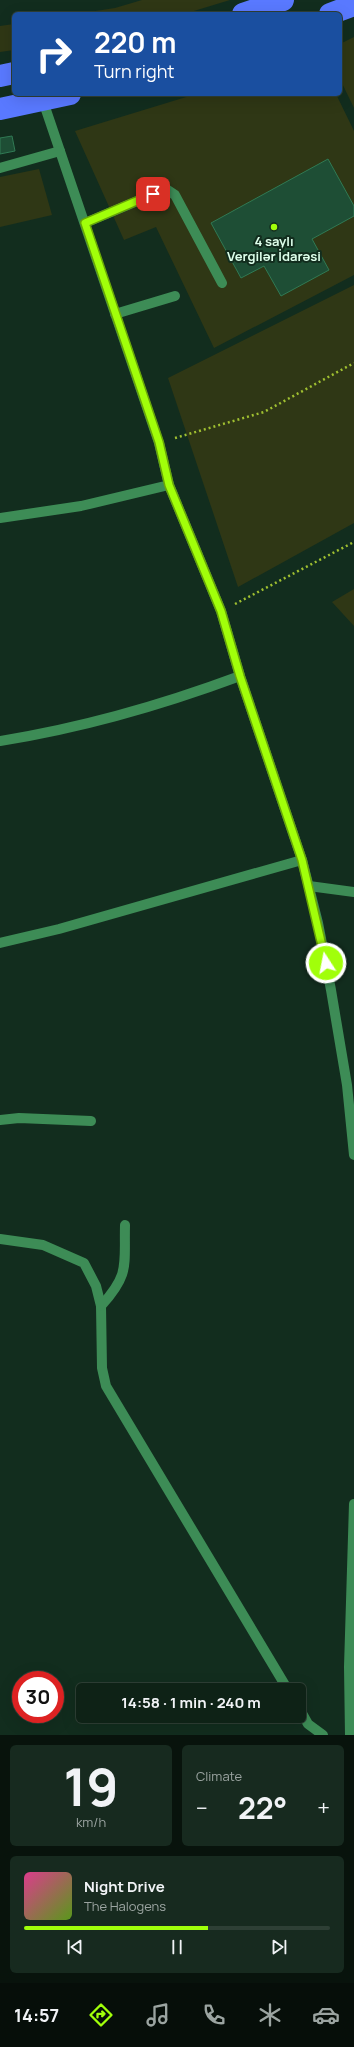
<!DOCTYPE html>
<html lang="en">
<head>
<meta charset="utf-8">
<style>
  body { margin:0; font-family:Manrope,sans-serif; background:#172a1f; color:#f1f3f6; height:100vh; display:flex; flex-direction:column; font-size:15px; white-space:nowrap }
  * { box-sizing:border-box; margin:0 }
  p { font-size:13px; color:#9ba4a1 }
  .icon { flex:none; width:22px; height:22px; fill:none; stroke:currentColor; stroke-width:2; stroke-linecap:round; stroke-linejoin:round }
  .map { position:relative; height:1735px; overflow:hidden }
  .panel { display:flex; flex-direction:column; gap:10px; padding:10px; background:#08130c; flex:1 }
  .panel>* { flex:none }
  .hud { position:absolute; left:12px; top:12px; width:330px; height:84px; border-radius:6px; box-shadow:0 4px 16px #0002,0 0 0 1px #2e3f35; background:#1a4fa0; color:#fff; overflow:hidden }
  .speed { position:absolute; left:12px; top:1671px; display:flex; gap:8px; font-size:20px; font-weight:700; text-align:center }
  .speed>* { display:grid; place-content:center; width:52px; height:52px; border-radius:50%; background:#0e2216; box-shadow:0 4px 16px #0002,0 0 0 1px #2e3f35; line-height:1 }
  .speed .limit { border:6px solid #d22; background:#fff; color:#111 }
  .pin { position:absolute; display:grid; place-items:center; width:34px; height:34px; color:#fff; margin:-17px; border-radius:8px; box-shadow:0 2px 6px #0006 }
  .me { position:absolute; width:44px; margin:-22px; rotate:349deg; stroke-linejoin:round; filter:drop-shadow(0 0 3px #0008) }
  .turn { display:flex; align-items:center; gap:14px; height:84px; padding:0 16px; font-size:18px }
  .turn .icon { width:52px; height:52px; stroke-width:2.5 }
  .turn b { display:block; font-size:28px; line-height:34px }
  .big { font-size:30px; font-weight:700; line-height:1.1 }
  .panel .card { flex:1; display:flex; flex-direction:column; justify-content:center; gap:6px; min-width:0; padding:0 14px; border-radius:6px; background:#172a1f }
  .panel .dial { align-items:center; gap:0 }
  .dial b { font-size:52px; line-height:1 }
  .song { display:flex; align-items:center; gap:12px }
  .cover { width:48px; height:48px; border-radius:6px; background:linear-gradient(135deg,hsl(330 70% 55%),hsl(90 70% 35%)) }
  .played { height:4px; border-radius:2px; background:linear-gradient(90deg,#a1ff0a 60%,#2e3f35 60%) }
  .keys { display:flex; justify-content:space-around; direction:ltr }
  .heat { display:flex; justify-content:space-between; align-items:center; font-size:22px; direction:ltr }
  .panel .tiles { flex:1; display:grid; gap:10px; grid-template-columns:1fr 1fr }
  .card:last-child { grid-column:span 2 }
  .trip { position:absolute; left:76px; top:1683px; width:230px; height:40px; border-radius:6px; background:#0e2216; box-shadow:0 4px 16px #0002,0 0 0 1px #2e3f35; font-weight:700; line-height:40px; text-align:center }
  .tabs { display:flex; height:64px; justify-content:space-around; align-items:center; background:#060e09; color:#9ba4a1 }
  .tabs .icon { width:28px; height:28px }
  .tabs .selected { color:#a1ff0a }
  .tabs b { font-size:18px; color:#f1f3f6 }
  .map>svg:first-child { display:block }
  .green { fill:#2f3715 }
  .building { fill:#1e4e35; stroke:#307a54 }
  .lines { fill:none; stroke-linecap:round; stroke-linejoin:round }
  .path { stroke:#a0c031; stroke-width:2.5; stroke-dasharray:2 3; stroke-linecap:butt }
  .minor { stroke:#3d8c56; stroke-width:10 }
  .highway { stroke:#5979ff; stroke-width:22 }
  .route-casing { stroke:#69a606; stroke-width:10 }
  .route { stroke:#a1ff0a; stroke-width:7 }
  .poi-dot { fill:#a1ff0a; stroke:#122d1e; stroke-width:1.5 }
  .labels { text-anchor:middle; stroke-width:4; stroke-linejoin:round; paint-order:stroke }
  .poi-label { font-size:13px; font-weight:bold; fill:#deffeb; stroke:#122d1e }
</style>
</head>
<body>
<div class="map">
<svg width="354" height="1735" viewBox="0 0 354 1735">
  <rect width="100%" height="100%" fill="#122d1e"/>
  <g class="green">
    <path d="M 142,0 L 230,0 L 184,14 L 76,14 L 115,8 Z"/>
    <path d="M 14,24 L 14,50 L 0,52 L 0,26 Z"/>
    <path d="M 354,37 L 354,108 L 340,79 L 340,44 Z"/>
    <path d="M 196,94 L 336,94 L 354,131 L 354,275 L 214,348 L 156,227 L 124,240 L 75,131 Z"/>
    <path d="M 39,169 L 52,215 L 0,227 L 0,177 Z"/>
    <path d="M 354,285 L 354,523 L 238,587 L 168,378 Z"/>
    <path d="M 354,589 L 354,626 L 332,602 Z"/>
  </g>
  <g class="building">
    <path d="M 12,136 L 15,151 L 0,154 L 0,138 Z"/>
    <path d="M 328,159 L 354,206 L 354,216 L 312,239 L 329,270 L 281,296 L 264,266 L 241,278 L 211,223 Z"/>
  </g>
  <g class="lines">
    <g class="path">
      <path d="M 175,438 L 264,412 L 354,363"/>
      <path d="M 235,604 L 354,542"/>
    </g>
    <g class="minor">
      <path d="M 43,101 L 159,443 L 169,485 L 221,611 L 240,676 L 302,860 L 318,923 L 331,990 L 347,1085 L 354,1155"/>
      <path d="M 0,168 L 60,151"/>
      <path d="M 85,223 L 166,189 L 175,195 L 222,283"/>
      <path d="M 115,314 L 175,296"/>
      <path d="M 0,518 L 81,506 L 169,485"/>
      <path d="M 0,741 C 82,728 162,705 240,676"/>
      <path d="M 309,886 L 354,892"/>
      <path d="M 0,943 L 59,929 L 302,860"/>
      <path d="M 0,1120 L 19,1118 L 91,1121"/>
      <path d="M 0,1239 L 43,1245 L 84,1263 L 96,1286 L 101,1306 L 102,1368 L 106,1386 L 288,1690"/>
      <path d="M 101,1306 C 130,1274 124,1266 125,1225"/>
      <path d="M 299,1708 L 308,1724 L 323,1735"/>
      <path d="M 350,1735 L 349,1667 L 354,1504"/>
    </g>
    <g class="highway">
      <path d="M 243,14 L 283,0"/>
      <path d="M 330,14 L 354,5"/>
      <path d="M 0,76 L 14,73"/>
      <path d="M 0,109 L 70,94"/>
    </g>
  </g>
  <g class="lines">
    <defs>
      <path id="route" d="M 153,194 L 85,223 L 159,442 L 169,485 L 221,611 L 240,676 L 302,860 L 326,963"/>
    </defs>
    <use href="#route" class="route-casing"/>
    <use href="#route" class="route"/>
  </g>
  <circle class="poi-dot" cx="274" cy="227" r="4"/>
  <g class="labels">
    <g class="poi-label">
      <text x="274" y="246">4 saylı<tspan x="274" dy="15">Vergilər İdarəsi</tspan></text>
    </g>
  </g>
</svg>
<div class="speed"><div class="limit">30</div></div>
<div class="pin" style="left:153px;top:194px;background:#d93025"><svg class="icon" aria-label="arrive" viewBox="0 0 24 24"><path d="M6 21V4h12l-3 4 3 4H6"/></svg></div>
<svg class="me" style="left:326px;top:963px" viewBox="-20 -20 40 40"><circle r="17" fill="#a1ff0a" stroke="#fff" stroke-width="3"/><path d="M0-11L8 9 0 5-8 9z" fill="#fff"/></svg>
<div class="trip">14:58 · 1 min · 240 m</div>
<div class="hud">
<div class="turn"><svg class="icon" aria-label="right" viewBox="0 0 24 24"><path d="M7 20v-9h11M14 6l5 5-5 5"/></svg><div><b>220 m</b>Turn right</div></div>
</div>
</div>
<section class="panel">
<div class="tiles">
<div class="card dial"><b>19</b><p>km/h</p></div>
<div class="card"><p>Climate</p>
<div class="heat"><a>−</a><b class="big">22°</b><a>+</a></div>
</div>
<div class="card">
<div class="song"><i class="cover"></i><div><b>Night Drive</b><p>The Halogens</p></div></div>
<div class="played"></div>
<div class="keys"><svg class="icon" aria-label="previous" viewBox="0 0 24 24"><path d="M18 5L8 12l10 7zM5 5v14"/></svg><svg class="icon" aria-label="pause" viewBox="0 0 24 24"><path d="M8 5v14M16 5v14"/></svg><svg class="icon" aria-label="next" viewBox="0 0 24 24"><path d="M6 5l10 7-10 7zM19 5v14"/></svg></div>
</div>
</div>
</section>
<nav class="tabs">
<b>14:57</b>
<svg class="icon selected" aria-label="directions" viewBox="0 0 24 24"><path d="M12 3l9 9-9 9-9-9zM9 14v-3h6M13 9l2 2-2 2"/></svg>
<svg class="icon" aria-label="music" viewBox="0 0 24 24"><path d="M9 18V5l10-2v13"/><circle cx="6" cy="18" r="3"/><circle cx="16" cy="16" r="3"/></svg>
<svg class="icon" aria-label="phone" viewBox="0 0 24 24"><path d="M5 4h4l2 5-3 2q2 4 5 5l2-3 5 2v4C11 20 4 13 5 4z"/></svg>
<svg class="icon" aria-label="climate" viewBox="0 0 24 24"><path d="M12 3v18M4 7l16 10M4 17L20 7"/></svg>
<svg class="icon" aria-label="car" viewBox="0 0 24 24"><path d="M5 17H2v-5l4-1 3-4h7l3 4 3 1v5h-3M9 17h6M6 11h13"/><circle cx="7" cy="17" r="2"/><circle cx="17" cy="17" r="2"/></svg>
</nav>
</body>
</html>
